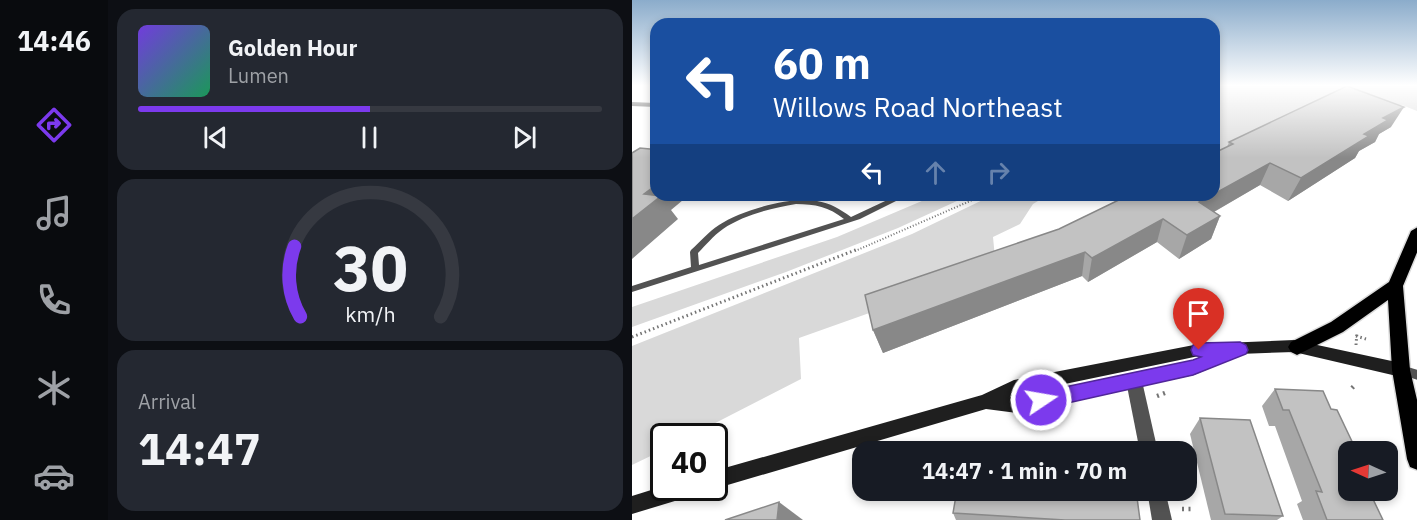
<!DOCTYPE html>
<html lang="en">
<head>
<meta charset="utf-8">
<style>
  body { margin:0; font-family:"IBM Plex Sans",sans-serif; background:#242831; color:#f1f3f6; height:100vh; display:flex; flex-direction:column; font-size:22px; white-space:nowrap }
  * { box-sizing:border-box; margin:0 }
  p { font-size:20px; color:#9ea1a6 }
  .icon { flex:none; width:33px; height:33px; fill:none; stroke:currentColor; stroke-width:2; stroke-linecap:round; stroke-linejoin:round }
  .map { position:relative; flex:1; overflow:hidden }
  .sheet { display:flex; flex-direction:column; gap:9px; padding:9px; background:#0d0f14; width:524px }
  .sheet>* { flex:none }
  .banner { position:absolute; left:18px; top:18px; width:570px; height:183px; border-radius:18px; box-shadow:0 3px 9px #0003; background:#1a4fa0; color:#fff; overflow:hidden }
  .needle { width:39px; rotate:273deg }
  .tools { position:absolute; left:706px; top:441px; display:grid; gap:12px }
  .tools a { display:grid; place-items:center; width:60px; height:60px; border-radius:12px; background:#171b24; box-shadow:0 3px 9px #0003; font-size:30px }
  .speed { position:absolute; left:18px; top:423px; display:flex; gap:12px; font-size:30px; font-weight:700; text-align:center }
  .speed>* { display:grid; place-content:center; width:78px; height:78px; border-radius:50%; background:#171b24; box-shadow:0 3px 9px #0003; line-height:1 }
  .speed .limit { border:3px solid #111; border-radius:9px; background:#fff; color:#111 }
  .pin { position:absolute; display:grid; place-items:center; width:51px; height:51px; color:#fff; margin:-62px -26px; border-radius:50% 50% 50% 0; rotate:-45deg; box-shadow:0 0 6px #0007 }
  .pin .icon { rotate:45deg }
  .me { position:absolute; width:66px; margin:-33px; rotate:78deg; stroke-linejoin:round; filter:drop-shadow(0 0 4px #0008) }
  .turn { display:flex; align-items:center; gap:21px; height:126px; padding:0 24px; font-size:27px }
  .turn .icon { width:78px; height:78px; stroke-width:2.5 }
  .turn b { display:block; font-size:42px; line-height:51px }
  .lanes { display:flex; align-items:center; height:57px; padding:0 24px; background:#0003; justify-content:center; gap:30px; direction:ltr }
  .lanes .off { opacity:.35 }
  .big { font-size:45px; font-weight:800; line-height:1.1 }
  .sheet .card { flex:1; display:flex; flex-direction:column; justify-content:center; gap:9px; min-width:0; padding:0 21px; border-radius:18px; background:#242831 }
  .sheet .dial { align-items:center; gap:0 }
  .dial svg { height:156px; overflow:visible; fill:none; stroke:#363941; stroke-width:7; stroke-linecap:round; text-anchor:middle }
  .dial text { fill:#f1f3f6; stroke:none }
  .song { display:flex; align-items:center; gap:18px }
  .cover { width:72px; height:72px; border-radius:9px; background:linear-gradient(135deg,hsl(260 70% 55%),hsl(150 70% 35%)) }
  .played { height:6px; border-radius:3px; background:linear-gradient(90deg,#7c3aed 50%,#363941 50%) }
  .keys { display:flex; justify-content:space-around; direction:ltr }
  .trip { position:absolute; left:220px; top:441px; width:345px; height:60px; border-radius:18px; background:#171b24; box-shadow:0 3px 9px #0003; font-weight:800; line-height:60px; text-align:center }
  main { display:flex; flex:1; min-height:0 }
  .tab-bar { display:flex; flex-direction:column; width:108px; justify-content:space-around; align-items:center; background:#090b0e; color:#9ea1a6 }
  .tab-bar .icon { width:42px; height:42px }
  .tab-bar .selected { color:#7c3aed }
  .tab-bar b { font-size:27px; color:#f1f3f6 }
  .map>svg:first-child { display:block }
  .green { fill:#d9d9d9 }
  .lines { fill:none; stroke-linecap:round; stroke-linejoin:round }
  .primary-casing { stroke:#dbdbdb; stroke-width:3 }
  .path-far2 { stroke:#747474; stroke-width:2; stroke-dasharray:1 2; stroke-linecap:butt }
  .path-far1 { stroke:#747474; stroke-width:3; stroke-dasharray:1.5 3; stroke-linecap:butt }
  .path { stroke:#747474; stroke-width:4.5; stroke-dasharray:2 4.5; stroke-linecap:butt }
  .lane { fill:#525252; fill-rule:evenodd }
  .street { fill:#525252; fill-rule:evenodd }
  .secondary { fill:#1f1f1f; fill-rule:evenodd }
  .primary { fill:#000; fill-rule:evenodd }
  .wall { fill:#a7a7a7 }
  .shaded-wall { fill:#888 }
  .building { fill:#c2c2c2; stroke:#888; stroke-width:1.5 }
  .route { fill:#7c3aed; stroke:#51269a; stroke-width:1.5 }
</style>
</head>
<body>
<main>
<nav class="tab-bar">
<b>14:46</b>
<svg class="icon selected" aria-label="directions" viewBox="0 0 24 24"><path d="M12 3l9 9-9 9-9-9zM9 14v-3h6M13 9l2 2-2 2"/></svg>
<svg class="icon" aria-label="music" viewBox="0 0 24 24"><path d="M9 18V5l10-2v13"/><circle cx="6" cy="18" r="3"/><circle cx="16" cy="16" r="3"/></svg>
<svg class="icon" aria-label="phone" viewBox="0 0 24 24"><path d="M5 4h4l2 5-3 2q2 4 5 5l2-3 5 2v4C11 20 4 13 5 4z"/></svg>
<svg class="icon" aria-label="climate" viewBox="0 0 24 24"><path d="M12 3v18M4 7l16 10M4 17L20 7"/></svg>
<svg class="icon" aria-label="car" viewBox="0 0 24 24"><path d="M5 17H2v-5l4-1 3-4h7l3 4 3 1v5h-3M9 17h6M6 11h13"/><circle cx="7" cy="17" r="2"/><circle cx="17" cy="17" r="2"/></svg>
</nav>
<section class="sheet">
<div class="card">
<div class="song"><i class="cover"></i><div><b>Golden Hour</b><p>Lumen</p></div></div>
<div class="played"></div>
<div class="keys"><svg class="icon" aria-label="previous" viewBox="0 0 24 24"><path d="M18 5L8 12l10 7zM5 5v14"/></svg><svg class="icon" aria-label="pause" viewBox="0 0 24 24"><path d="M8 5v14M16 5v14"/></svg><svg class="icon" aria-label="next" viewBox="0 0 24 24"><path d="M6 5l10 7-10 7zM19 5v14"/></svg></div>
</div>
<div class="card dial"><svg viewBox="0 0 100 80">
<path d="M14 69A42 42 0 1 1 86 69"/>
<path d="M14 69A42 42 0 0 1 11 33" stroke="#7c3aed"/>
<text x="50" y="56" font-size="32" font-weight="700">30</text>
<text x="50" y="72" font-size="11">km/h</text>
</svg></div>
<div class="card"><p>Arrival</p><b class="big">14:47</b></div>
</section>
<div class="map">
<svg width="786" height="520" viewBox="0 0 786 520">
  <rect width="100%" height="100%" fill="#fff"/>
  <g class="green">
    <path d="M 582,85 L 785,85 L 785,111 L 770,105 L 582,161 Z"/>
    <path d="M 304,195 L 338,195 L 266,228 L 154,272 L 0,327 L 0,307 L 205,237 Z"/>
    <path d="M 361,195 L 416,195 L 401,204 L 388,224 L 361,237 L 364,268 L 167,338 L 169,379 L 58,436 L 32,436 L 31,450 L 0,465 L 0,346 L 280,234 Z"/>
  </g>
  <g class="lines">
    <defs>
      <path id="primary" d="M 786,227 L 786,250 L 771,286 L 778,370 L 786,404 L 786,470 L 778,467 L 775,459 L 760,370 L 756,300 L 711,332 L 665,355 L 659,352 L 656,347 L 659,342 L 699,322 L 757,282 L 779,231 Z"/>
    </defs>
    <use href="#primary" class="primary-casing"/>
    <path class="path-far2" d="M 223,251 L 352,195"/>
    <g class="path-far1">
      <path d="M 724,336 L 734,339"/>
      <path d="M 0,337 L 226,249"/>
      <path d="M 724,345 L 725,332"/>
    </g>
    <g class="path">
      <path d="M 720,388 L 722,386"/>
      <path d="M 525,396 L 533,393"/>
      <path d="M 550,509 L 560,509"/>
    </g>
    <g class="lane">
      <path d="M 266,195 L 276,195 L 228,219 L 0,292 L 0,286 L 59,267 L 58,252 L 59,250 C 68,242 76,232 87,225 C 109,210 159,196 185,201 C 198,203 208,209 219,217 ZM 164,204 C 183,204 197,207 212,219 L 67,265 L 66,253 C 74,245 81,236 91,229 C 111,215 140,208 164,204 Z"/>
      <path d="M 769,365 L 786,370 L 786,380 L 765,373 L 764,370 L 765,367 Z"/>
    </g>
    <g class="street">
      <path d="M 502,374 L 507,376 L 510,381 L 526,452 L 508,452 L 494,381 L 497,376 Z"/>
      <path d="M 515,490 L 533,490 L 540,520 L 520,520 Z"/>
    </g>
    <g class="secondary">
      <path d="M 0,102 L 24,103 L 24,107 L 0,106 Z"/>
      <path d="M 662,340 L 769,363 L 774,365 L 777,370 L 774,375 L 769,377 L 662,352 L 607,354 L 605,357 L 562,375 L 385,413 L 354,409 L 82,489 L 78,488 L 82,488 L 82,471 L 350,395 L 382,380 L 567,344 ZM 567,356 L 576,356 L 561,362 L 385,397 L 378,397 L 385,394 Z"/>
      <path d="M 32,486 L 65,488 L 62,494 L 56,497 L 0,514 L 0,496 Z"/>
    </g>
    <use href="#primary" class="primary"/>
  </g>
  <g class="wall">
    <path d="M 759,127 L 747,134 L 743,142 L 727,151 L 723,158 L 656,201 L 628,185 L 582,212 L 588,216 L 579,239 L 547,259 L 525,242 L 456,282 L 450,276 L 251,353 L 241,330 L 427,229 L 595,147 L 597,142 Z"/>
    <path d="M 643,389 L 699,409 L 746,496 L 741,499 L 751,520 L 671,520 L 665,504 L 670,501 L 643,426 L 637,426 L 630,406 Z"/>
    <path d="M 568,418 L 651,516 L 645,520 L 579,520 L 558,434 Z"/>
    <path d="M 321,513 L 508,520 L 324,520 Z"/>
  </g>
  <g class="shaded-wall">
    <path d="M 772,107 L 759,127 L 747,134 L 743,142 L 727,151 L 723,158 L 656,201 L 669,178 L 732,134 L 751,118 Z"/>
    <path d="M 638,163 L 628,185 L 559,225 L 567,202 L 580,195 L 582,195 L 582,194 Z"/>
    <path d="M 24,185 L 24,195 L 57,195 L 39,210 L 46,219 L 0,259 L 0,219 L 12,194 Z"/>
    <path d="M 588,216 L 579,239 L 547,259 L 555,235 Z"/>
    <path d="M 531,219 L 525,242 L 456,282 L 460,258 Z"/>
    <path d="M 453,252 L 450,276 L 251,353 L 241,330 Z"/>
    <path d="M 147,502 L 171,520 L 145,520 Z"/>
  </g>
  <g class="building">
    <path d="M 715,86 L 772,107 L 751,118 L 756,120 L 732,134 L 737,136 L 669,178 L 638,163 L 582,194 L 582,153 L 601,144 L 597,142 Z"/>
    <path d="M 24,145 L 24,185 L 12,194 L 29,196 L 0,219 L 0,153 L 8,148 L 18,149 Z"/>
    <path d="M 497,195 L 580,195 L 567,202 L 588,216 L 555,235 L 531,219 L 460,258 L 453,252 L 241,330 L 233,295 L 427,229 Z"/>
    <path d="M 643,389 L 691,391 L 699,409 L 705,410 L 725,452 L 717,452 L 717,490 L 743,490 L 746,496 L 739,495 L 751,520 L 695,520 L 684,491 L 690,492 L 657,410 L 651,410 Z"/>
    <path d="M 568,418 L 618,420 L 651,516 L 593,514 Z"/>
    <path d="M 362,449 L 408,452 L 362,452 Z"/>
    <path d="M 325,490 L 504,490 L 508,520 L 433,520 L 321,513 Z"/>
    <path d="M 147,502 L 145,520 L 93,520 Z"/>
  </g>
  <linearGradient id="sky" x2="0" y2="1"><stop stop-color="#8baccb"/><stop offset="0.54" stop-color="#fff"/><stop offset="1" stop-color="#fff" stop-opacity="0"/></linearGradient>
  <rect width="786" height="158" fill="url(#sky)"/>
  <path class="route" d="M 608,342 L 614,345 L 616,350 L 614,354 L 561,375 L 409,409 L 402,406 L 400,400 L 402,394 L 409,392 L 561,360 L 569,357 L 561,355 L 559,350 L 561,345 L 567,343 Z"/>
</svg>
<div class="tools">
<a><svg class="needle" viewBox="-14 -14 28 28"><path d="M0-13l5 13h-10z" fill="#e53935"/><path d="M0 13l5-13h-10z" fill="#9ea1a6"/></svg></a>
</div>
<div class="speed"><div class="limit">40</div></div>
<div class="pin" style="left:567px;top:350px;background:#d93025"><svg class="icon" aria-label="arrive" viewBox="0 0 24 24"><path d="M6 21V4h12l-3 4 3 4H6"/></svg></div>
<svg class="me" style="left:409px;top:400px" viewBox="-20 -20 40 40"><circle r="17" fill="#7c3aed" stroke="#fff" stroke-width="3"/><path d="M0-11L8 9 0 5-8 9z" fill="#fff"/></svg>
<div class="trip">14:47 · 1 min · 70 m</div>
<div class="banner">
<div class="turn"><svg class="icon" aria-label="left" viewBox="0 0 24 24"><path d="M17 20v-9H6M10 6l-5 5 5 5"/></svg><div><b>60 m</b>Willows Road Northeast</div></div>
<div class="lanes"><svg class="icon" aria-label="left" viewBox="0 0 24 24"><path d="M17 20v-9H6M10 6l-5 5 5 5"/></svg><svg class="icon off" aria-label="ahead" viewBox="0 0 24 24"><path d="M12 20V5M6 11l6-6 6 6"/></svg><svg class="icon off" aria-label="right" viewBox="0 0 24 24"><path d="M7 20v-9h11M14 6l5 5-5 5"/></svg></div>
</div>
</div>
</main>
</body>
</html>
